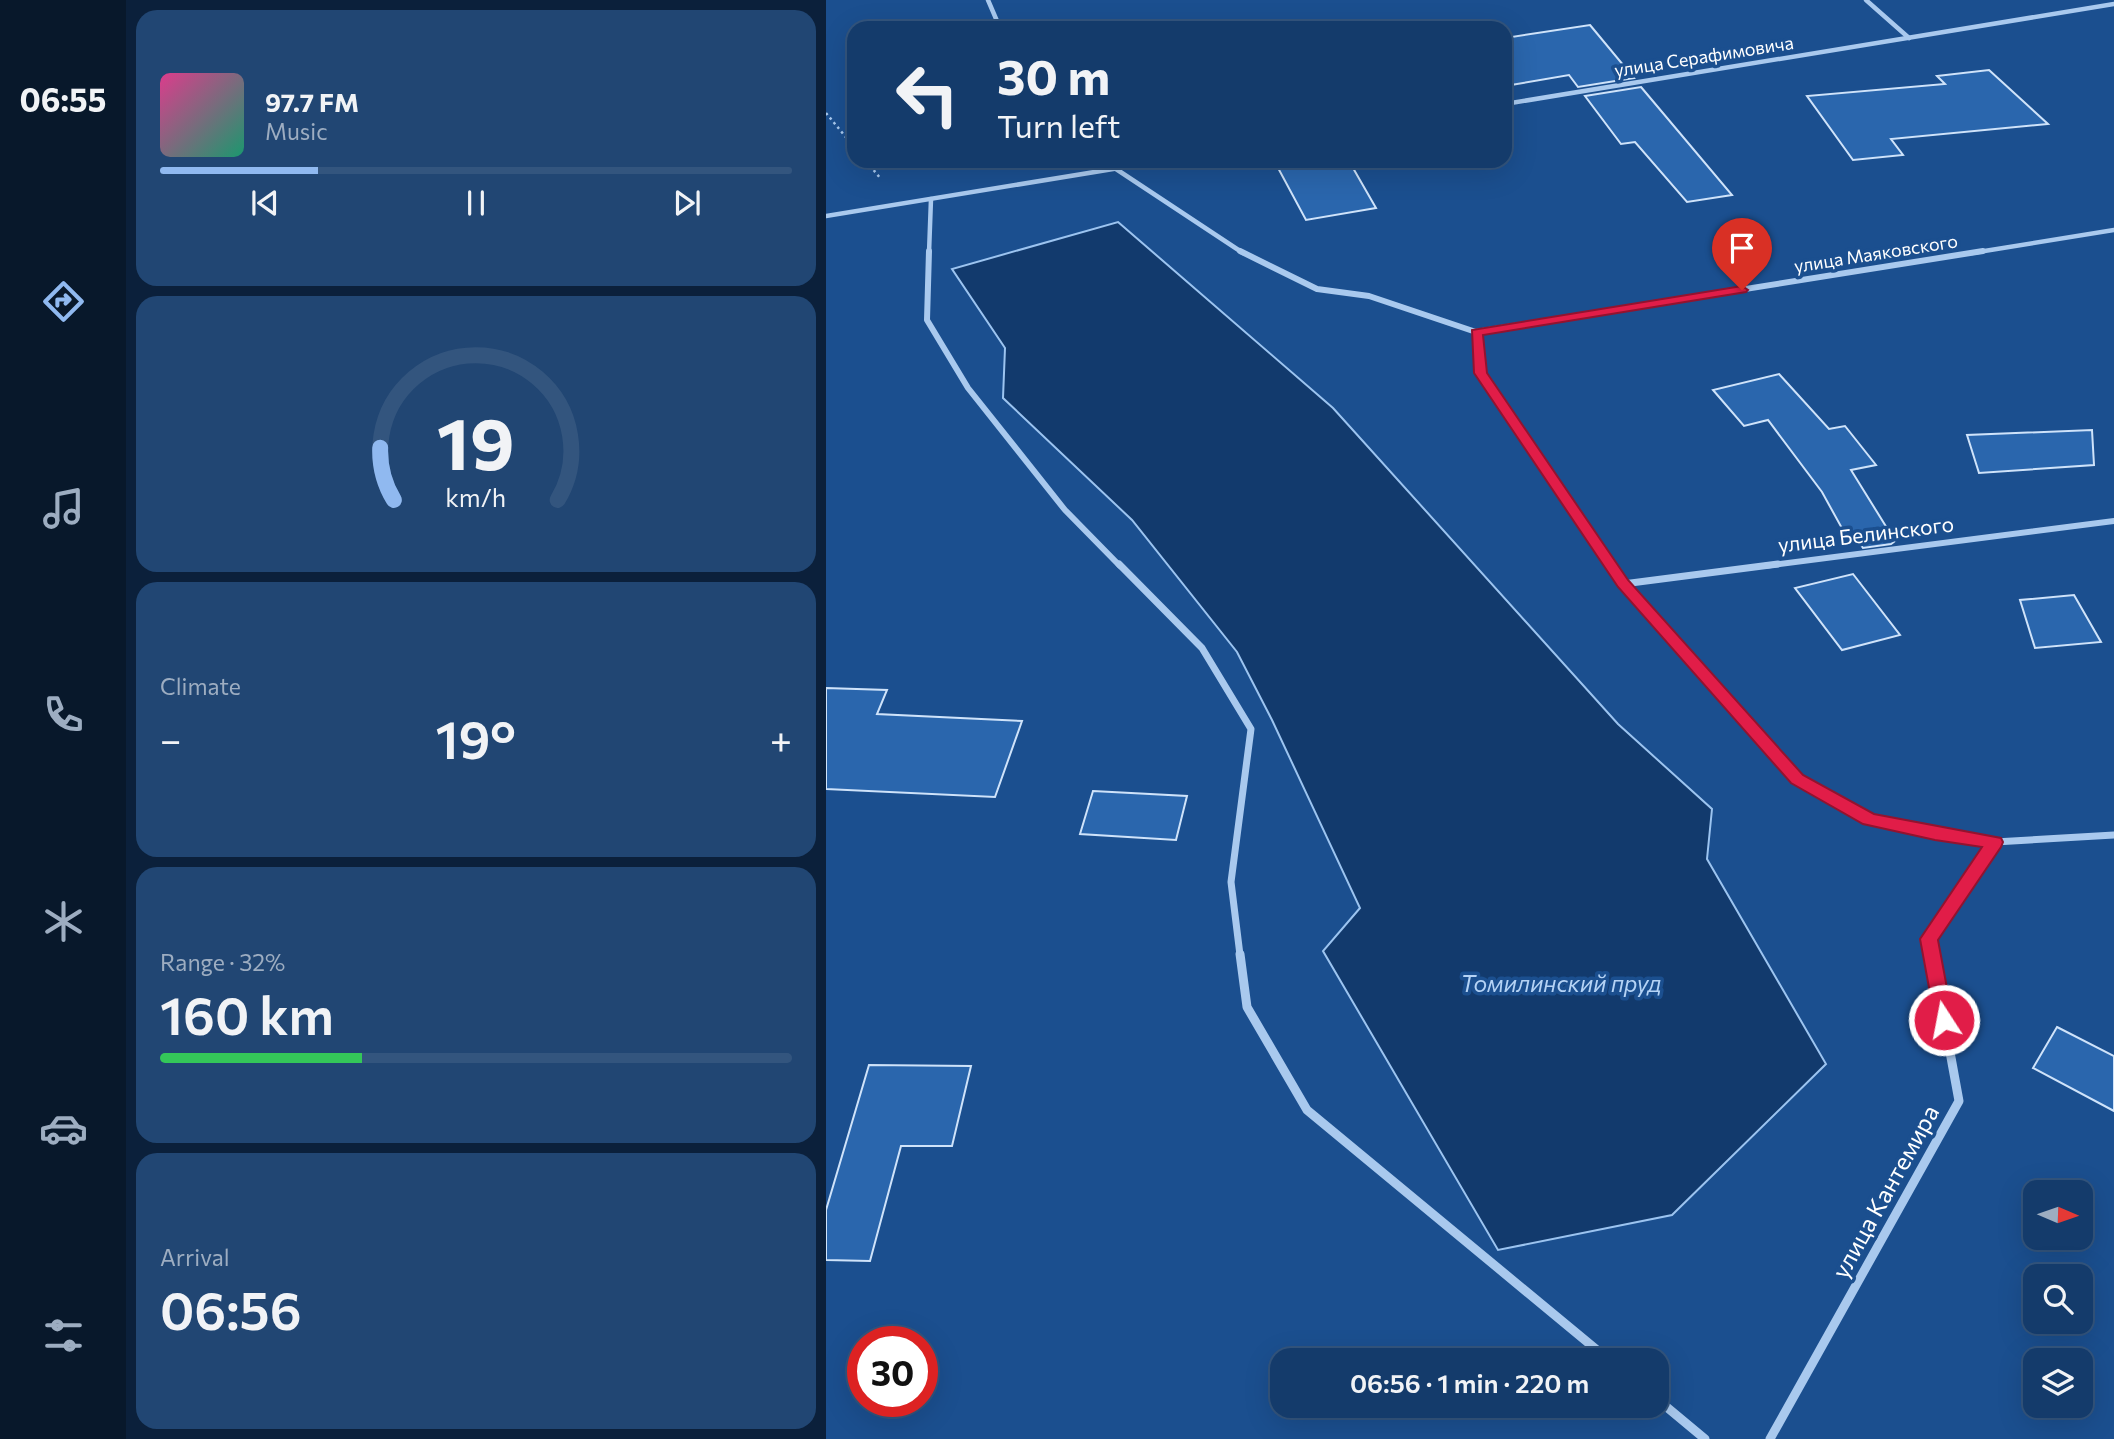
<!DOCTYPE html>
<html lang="en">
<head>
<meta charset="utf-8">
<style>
  body { margin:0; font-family:Commissioner,sans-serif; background:#214673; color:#f1f3f6; height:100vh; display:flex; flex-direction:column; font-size:26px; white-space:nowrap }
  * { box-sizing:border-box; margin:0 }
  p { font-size:23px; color:#9dadc1 }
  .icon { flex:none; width:38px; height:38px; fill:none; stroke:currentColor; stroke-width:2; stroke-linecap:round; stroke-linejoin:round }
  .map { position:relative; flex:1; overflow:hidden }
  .sheet { display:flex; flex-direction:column; gap:10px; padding:10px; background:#0b203b; width:700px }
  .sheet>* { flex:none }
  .banner { position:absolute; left:21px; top:21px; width:665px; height:147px; border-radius:21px; box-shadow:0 7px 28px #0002,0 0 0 2px #33557e; background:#143b6b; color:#f1f3f6; overflow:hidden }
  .needle { width:46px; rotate:92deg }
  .tools { position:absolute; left:1197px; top:1180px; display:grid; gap:14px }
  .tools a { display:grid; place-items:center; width:70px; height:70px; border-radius:14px; background:#143b6b; box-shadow:0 7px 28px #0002,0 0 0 2px #33557e; font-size:35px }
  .speed { position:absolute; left:21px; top:1326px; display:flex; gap:14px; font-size:35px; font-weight:700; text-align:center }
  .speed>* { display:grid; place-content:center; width:91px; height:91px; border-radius:50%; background:#143b6b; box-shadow:0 7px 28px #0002,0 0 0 2px #33557e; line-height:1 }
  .speed .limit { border:10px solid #d22; background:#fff; color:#111 }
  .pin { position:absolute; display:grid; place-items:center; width:60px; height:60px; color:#fff; margin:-72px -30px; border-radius:50% 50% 50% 0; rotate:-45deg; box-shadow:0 0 7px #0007 }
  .pin .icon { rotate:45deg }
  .me { position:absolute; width:77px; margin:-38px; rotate:349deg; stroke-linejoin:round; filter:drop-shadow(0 0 5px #0008) }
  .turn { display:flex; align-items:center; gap:24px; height:147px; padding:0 35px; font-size:32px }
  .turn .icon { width:91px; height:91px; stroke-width:2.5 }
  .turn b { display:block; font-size:49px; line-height:60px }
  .big { font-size:52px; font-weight:600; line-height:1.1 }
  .sheet .widget { flex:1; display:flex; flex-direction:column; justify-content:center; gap:10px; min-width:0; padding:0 24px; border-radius:21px; background:#214673 }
  .sheet .dial { align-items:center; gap:0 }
  .dial svg { height:182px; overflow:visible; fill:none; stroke:#33557e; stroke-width:7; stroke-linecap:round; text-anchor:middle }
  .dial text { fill:#f1f3f6; stroke:none }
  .song { display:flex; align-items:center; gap:21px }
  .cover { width:84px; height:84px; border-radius:10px; background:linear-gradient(135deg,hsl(330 70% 55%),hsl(160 70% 35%)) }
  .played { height:7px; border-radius:4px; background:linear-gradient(90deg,#90b9f0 25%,#33557e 25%) }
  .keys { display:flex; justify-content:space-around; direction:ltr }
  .heat { display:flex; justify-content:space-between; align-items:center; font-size:38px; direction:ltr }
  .charge { height:10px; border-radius:5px; background:linear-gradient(90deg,#34c759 32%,#33557e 0) }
  .trip { position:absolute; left:444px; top:1348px; width:399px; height:70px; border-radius:21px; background:#143b6b; box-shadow:0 7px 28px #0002,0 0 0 2px #33557e; font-weight:600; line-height:70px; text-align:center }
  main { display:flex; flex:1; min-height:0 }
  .menu { display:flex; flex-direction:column; width:126px; justify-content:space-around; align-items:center; background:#08182b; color:#9dadc1 }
  .menu .icon { width:49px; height:49px }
  .menu .current { color:#90b9f0 }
  .menu b { font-size:32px; color:#f1f3f6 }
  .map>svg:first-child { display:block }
  .water { fill:#123a6d; stroke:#9cc4f0; stroke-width:2 }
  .building { fill:#2a66ad; stroke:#cfe3fa; stroke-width:2 }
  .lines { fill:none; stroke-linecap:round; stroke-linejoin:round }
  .path { stroke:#a9c9ee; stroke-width:2.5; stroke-dasharray:2.5 3.5; stroke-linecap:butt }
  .street-far3 { stroke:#a9c9ee; stroke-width:4.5 }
  .street-far2 { stroke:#a9c9ee; stroke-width:6 }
  .street-far1 { stroke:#a9c9ee; stroke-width:7 }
  .street { stroke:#a9c9ee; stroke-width:9 }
  .route { fill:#e11d48; stroke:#92132f; stroke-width:2 }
  .labels { text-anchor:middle; stroke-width:7; stroke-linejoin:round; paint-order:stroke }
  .far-street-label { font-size:18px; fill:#fff; stroke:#1b4f8f }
  .street-label { font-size:21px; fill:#fff; stroke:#1b4f8f }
  .water-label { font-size:23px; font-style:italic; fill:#b5d3f5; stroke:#1b4f8f }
  .near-street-label { font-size:24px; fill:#fff; stroke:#1b4f8f }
</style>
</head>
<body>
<main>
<nav class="menu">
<b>06:55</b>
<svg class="icon current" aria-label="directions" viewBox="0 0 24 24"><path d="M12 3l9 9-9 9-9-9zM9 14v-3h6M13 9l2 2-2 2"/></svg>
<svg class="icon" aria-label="music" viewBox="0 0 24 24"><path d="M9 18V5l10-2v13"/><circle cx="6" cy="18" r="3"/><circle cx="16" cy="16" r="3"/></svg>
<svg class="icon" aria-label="phone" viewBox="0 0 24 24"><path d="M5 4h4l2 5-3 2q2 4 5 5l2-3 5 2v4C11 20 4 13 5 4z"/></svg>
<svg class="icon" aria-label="climate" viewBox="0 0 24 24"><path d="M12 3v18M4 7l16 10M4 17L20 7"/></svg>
<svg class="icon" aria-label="car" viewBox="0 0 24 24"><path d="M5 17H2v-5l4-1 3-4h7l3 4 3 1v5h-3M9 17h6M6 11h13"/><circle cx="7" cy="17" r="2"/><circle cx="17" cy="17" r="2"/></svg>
<svg class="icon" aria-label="filters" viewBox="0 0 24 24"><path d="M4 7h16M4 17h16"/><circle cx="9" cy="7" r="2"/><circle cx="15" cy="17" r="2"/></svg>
</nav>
<section class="sheet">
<div class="widget">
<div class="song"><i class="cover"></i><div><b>97.7 FM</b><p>Music</p></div></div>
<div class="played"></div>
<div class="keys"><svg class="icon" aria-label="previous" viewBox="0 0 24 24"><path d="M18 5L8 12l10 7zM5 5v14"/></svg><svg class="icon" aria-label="pause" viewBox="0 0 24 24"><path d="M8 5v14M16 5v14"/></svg><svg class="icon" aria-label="next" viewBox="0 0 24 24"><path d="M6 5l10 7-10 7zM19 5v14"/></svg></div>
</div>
<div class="widget dial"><svg viewBox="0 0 100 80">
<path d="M14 69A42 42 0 1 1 86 69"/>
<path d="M14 69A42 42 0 0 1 8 46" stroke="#90b9f0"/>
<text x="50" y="56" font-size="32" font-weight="700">19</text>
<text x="50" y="72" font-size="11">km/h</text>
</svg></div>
<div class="widget"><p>Climate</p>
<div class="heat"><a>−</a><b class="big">19°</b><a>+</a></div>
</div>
<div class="widget"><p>Range · 32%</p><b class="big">160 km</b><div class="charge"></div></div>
<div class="widget"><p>Arrival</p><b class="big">06:56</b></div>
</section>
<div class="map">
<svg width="1288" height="1439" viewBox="0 0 1288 1439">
  <rect width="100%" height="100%" fill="#1b4f8f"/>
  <path class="water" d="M 292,222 L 507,408 L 792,724 L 886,809 L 881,859 L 1000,1064 L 846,1215 L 672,1250 L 497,951 L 534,908 L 446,720 L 411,652 L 306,520 L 177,398 L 179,348 L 126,269 Z"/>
  <g class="building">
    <path d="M 764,25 L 808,78 L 752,87 L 743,75 L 679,86 L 679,38 Z"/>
    <path d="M 1163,70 L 1222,124 L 1065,139 L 1077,155 L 1027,160 L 981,96 L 1119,84 L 1111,76 Z"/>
    <path d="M 815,87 L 906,195 L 861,202 L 809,142 L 795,144 L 759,96 Z"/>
    <path d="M 481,161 L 523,161 L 550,208 L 480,220 L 451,166 Z"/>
    <path d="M 953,374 L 1003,429 L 1019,426 L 1050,465 L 1025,470 L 1069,541 L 1065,544 L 1037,548 L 1025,531 L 1018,532 L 996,492 L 942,420 L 918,426 L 887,390 Z"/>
    <path d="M 1266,430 L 1268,465 L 1153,473 L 1141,435 Z"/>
    <path d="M 1027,574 L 1074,635 L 1016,650 L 969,588 Z"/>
    <path d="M 1248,595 L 1275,642 L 1209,648 L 1194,600 Z"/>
    <path d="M 0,688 L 61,690 L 51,714 L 196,721 L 169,797 L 0,789 Z"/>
    <path d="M 267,791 L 361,796 L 350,840 L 254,834 Z"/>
    <path d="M 1231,1027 L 1288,1056 L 1288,1111 L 1207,1068 Z"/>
    <path d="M 43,1065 L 145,1066 L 126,1146 L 75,1146 L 44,1261 L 0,1260 L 0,1210 Z"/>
  </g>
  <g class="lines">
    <g class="path">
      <path d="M 0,113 L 28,147"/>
      <path d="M 40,161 L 55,179"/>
    </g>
    <g class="street-far3">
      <path d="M 162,0 L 174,28"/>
      <path d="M 1040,0 L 1083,38"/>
      <path d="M 679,104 L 1288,4"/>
      <path d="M 290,169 L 417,253"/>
      <path d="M 0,216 L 336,161"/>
      <path d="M 103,253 L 105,199"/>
      <path d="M 1146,253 L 1288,230"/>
    </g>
    <g class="street-far2">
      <path d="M 103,251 L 101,320 L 142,388 L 239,510 L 294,566"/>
      <path d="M 414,251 L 491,289 L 543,296 L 650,332 L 1157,251"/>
      <path d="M 650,332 L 654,373 L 785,566"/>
      <path d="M 938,566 L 1288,521"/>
    </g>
    <g class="street-far1">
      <path d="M 293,564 L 376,648 L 425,729 L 405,882 L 414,955"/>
      <path d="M 784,564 L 797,584 L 971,779 L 1043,820 L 1109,834 L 1169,842 L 1288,835"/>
      <path d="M 797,584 L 952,564"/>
      <path d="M 1106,955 L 1103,939 L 1169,842"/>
    </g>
    <g class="street">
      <path d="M 414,954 L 421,1007 L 481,1110 L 783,1360"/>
      <path d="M 831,1399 L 879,1439"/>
      <path d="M 944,1439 L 1133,1101 L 1106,954"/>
    </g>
  </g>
  <path class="route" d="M 916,286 L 922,290 L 920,292 L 657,335 L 661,373 L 802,580 L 977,775 L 1048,814 L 1175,838 L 1177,842 L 1175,847 L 1112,940 L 1127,1020 L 1124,1025 L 1118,1028 L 1111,1025 L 1109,1020 L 1094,939 L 1156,847 L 1109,840 L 1037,824 L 965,783 L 792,587 L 648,373 L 646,330 Z"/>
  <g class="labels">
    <g class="far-street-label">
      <text transform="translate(878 57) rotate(-9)" y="6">улица Серафимовича</text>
      <text transform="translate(1050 254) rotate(-9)" y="6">улица Маяковского</text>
    </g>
    <g class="street-label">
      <text transform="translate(1040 535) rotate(-7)" y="7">улица Белинского</text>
    </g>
    <g class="water-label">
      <text x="735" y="992">Томилинский пруд</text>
    </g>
    <g class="near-street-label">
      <text transform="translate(1060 1192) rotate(-61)" y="8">улица Кантемира</text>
    </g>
  </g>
</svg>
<div class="tools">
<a><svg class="needle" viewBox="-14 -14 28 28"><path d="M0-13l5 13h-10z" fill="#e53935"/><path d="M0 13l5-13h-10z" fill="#9dadc1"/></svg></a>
<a><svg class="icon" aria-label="search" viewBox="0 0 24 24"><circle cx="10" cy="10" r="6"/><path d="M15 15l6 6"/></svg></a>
<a><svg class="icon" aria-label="layers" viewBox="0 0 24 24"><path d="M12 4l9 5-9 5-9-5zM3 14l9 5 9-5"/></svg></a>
</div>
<div class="speed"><div class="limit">30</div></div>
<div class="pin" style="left:916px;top:290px;background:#d93025"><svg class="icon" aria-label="arrive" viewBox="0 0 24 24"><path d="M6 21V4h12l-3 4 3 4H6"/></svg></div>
<svg class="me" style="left:1118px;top:1020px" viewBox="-20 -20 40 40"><circle r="17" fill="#e11d48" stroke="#fff" stroke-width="3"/><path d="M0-11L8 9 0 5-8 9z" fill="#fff"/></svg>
<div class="trip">06:56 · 1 min · 220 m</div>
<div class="banner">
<div class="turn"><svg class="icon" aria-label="left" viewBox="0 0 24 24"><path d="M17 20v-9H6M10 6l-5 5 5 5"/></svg><div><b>30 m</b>Turn left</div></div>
</div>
</div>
</main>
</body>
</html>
